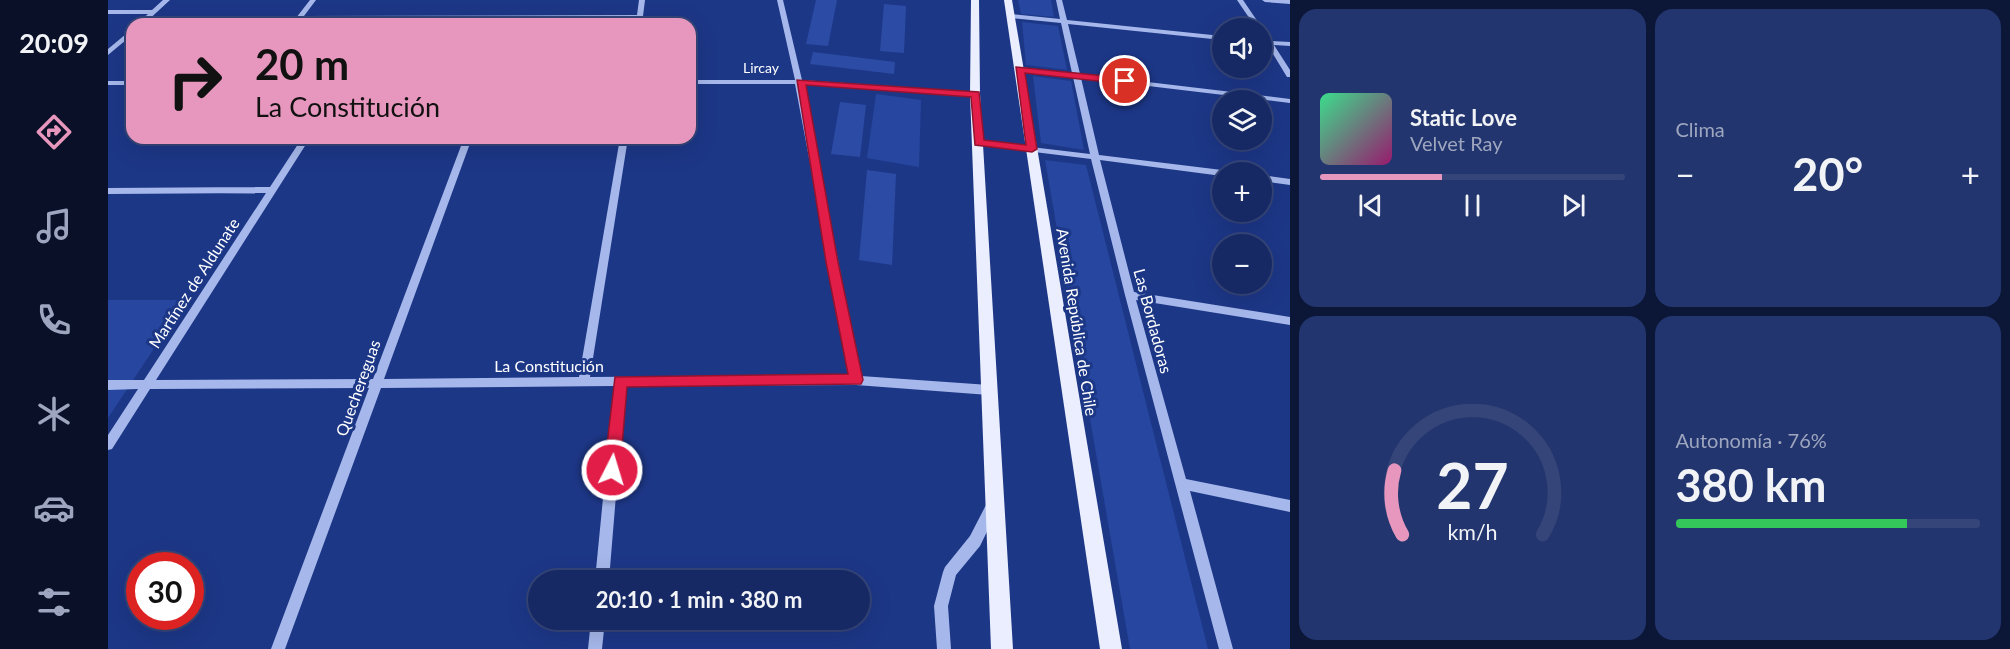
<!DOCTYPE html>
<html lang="es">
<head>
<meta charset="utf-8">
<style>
  body { margin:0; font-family:Lato,sans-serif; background:#23356e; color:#f1f3f6; height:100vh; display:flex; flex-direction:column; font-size:22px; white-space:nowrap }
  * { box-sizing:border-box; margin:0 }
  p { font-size:20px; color:#9ea6bf }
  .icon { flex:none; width:33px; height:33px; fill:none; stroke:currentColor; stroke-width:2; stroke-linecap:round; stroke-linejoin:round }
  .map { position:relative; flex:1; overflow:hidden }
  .panel { display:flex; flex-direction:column; gap:9px; padding:9px; background:#0c1738; width:720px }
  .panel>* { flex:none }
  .banner { position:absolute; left:18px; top:18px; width:570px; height:126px; border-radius:18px; box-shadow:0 6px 24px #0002,0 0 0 2px #354579; background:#e797bd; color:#111; overflow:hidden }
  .fabs { position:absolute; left:1104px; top:18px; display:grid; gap:12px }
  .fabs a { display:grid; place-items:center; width:60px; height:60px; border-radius:50%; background:#162965; box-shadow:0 6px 24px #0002,0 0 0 2px #354579; font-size:30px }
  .speed { position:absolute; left:18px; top:552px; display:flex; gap:12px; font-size:30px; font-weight:700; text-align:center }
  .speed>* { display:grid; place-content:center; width:78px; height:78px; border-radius:50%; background:#162965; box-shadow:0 6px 24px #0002,0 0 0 2px #354579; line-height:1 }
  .speed .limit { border:9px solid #d22; background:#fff; color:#111 }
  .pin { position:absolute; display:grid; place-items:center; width:51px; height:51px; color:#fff; margin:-26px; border:3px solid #fff; border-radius:50%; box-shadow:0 2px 6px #0007 }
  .me { position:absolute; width:66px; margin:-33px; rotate:5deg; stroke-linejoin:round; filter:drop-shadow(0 0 4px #0008) }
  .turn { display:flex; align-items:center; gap:21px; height:126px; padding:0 30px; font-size:27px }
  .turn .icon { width:78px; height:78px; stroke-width:2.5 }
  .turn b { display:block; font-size:42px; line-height:51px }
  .big { font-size:45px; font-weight:700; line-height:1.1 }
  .panel .widget { flex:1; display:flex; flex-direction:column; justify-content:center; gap:9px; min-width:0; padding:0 21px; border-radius:18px; background:#23356e }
  .panel .dial { align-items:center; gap:0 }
  .dial svg { height:156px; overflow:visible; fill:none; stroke:#354579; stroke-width:7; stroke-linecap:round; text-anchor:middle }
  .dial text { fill:#f1f3f6; stroke:none }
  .song { display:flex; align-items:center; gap:18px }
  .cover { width:72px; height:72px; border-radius:9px; background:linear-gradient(135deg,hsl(150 70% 55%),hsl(320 70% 35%)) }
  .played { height:6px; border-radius:3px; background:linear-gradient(90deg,#e797bd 40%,#354579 40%) }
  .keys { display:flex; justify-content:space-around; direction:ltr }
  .heat { display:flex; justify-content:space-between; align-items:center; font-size:33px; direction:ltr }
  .charge { height:9px; border-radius:4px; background:linear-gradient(90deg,#34c759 76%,#354579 0) }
  .panel .tiles { flex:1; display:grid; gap:9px; grid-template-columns:repeat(2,1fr) }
  .trip { position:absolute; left:420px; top:570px; width:342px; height:60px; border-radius:30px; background:#162965; box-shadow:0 6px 24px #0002,0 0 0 2px #354579; font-weight:700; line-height:60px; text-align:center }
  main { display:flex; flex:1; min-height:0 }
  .dock { display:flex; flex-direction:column; width:108px; justify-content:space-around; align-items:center; background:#091028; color:#9ea6bf }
  .dock .icon { width:42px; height:42px }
  .dock .current { color:#e797bd }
  .dock b { font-size:27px; color:#f1f3f6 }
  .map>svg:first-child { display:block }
  .green { fill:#26469f }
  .building { fill:#2c4ba4 }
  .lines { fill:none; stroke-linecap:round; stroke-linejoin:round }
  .minor { fill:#a6b8eb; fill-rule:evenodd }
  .major { fill:#eaeefe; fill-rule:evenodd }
  .route { fill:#e11d48; stroke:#92132f; stroke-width:1.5 }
  .labels { text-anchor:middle; stroke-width:6; stroke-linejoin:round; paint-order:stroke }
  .far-street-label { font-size:14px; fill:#fff; stroke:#1d3787 }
  .street-label { font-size:16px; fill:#fff; stroke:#1d3787 }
</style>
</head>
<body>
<main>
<nav class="dock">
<b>20:09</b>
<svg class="icon current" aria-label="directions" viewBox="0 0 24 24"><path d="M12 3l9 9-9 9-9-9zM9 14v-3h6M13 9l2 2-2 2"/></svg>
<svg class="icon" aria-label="music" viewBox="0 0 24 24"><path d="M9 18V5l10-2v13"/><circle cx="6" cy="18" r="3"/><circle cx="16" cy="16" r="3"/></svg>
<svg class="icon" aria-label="phone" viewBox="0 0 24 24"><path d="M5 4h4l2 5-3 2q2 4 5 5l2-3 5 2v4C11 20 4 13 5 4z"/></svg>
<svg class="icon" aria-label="climate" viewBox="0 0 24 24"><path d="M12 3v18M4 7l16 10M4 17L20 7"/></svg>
<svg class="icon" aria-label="car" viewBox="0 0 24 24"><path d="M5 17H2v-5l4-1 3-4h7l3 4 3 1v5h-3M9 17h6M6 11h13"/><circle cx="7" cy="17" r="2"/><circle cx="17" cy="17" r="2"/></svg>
<svg class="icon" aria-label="filters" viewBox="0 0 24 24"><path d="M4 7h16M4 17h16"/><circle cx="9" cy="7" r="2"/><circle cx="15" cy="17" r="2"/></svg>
</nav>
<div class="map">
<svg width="1182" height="649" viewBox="0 0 1182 649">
  <rect width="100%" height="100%" fill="#1d3787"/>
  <g class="green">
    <path d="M 910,0 L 943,0 L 946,17 L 913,14 Z"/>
    <path d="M 914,22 L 950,26 L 959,70 L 918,65 Z"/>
    <path d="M 925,76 L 963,81 L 976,150 L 933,143 Z"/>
    <path d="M 768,94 L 813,100 L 811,167 L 759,158 Z"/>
    <path d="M 937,160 L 978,165 L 1100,649 L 1022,649 Z"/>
    <path d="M 0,300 L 78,300 L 0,418 Z"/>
  </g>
  <g class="building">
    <path d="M 708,0 L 729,0 L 720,46 L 698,44 Z"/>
    <path d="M 776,4 L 798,6 L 796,53 L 772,51 Z"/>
    <path d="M 705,52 L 787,62 L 786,74 L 702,64 Z"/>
    <path d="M 732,102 L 758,105 L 752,157 L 723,154 Z"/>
    <path d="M 759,170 L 788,174 L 784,265 L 751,260 Z"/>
  </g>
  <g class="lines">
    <g class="minor">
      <path d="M 55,0 L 62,0 L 36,24 L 29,24 L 40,14 L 0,14 L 0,10 L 44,10 Z"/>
      <path d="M 202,0 L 208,0 L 196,16 L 529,15 L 531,0 L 537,0 L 534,24 L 528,24 L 528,19 L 193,20 L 191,22 L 187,22 L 188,18 Z"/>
      <path d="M 669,0 L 675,0 L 694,80 L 867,92 L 871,94 L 867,96 L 695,84 L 753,376 L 881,385 L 885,387 L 887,390 L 885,393 L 881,395 L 748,385 L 517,386 L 501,580 L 487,580 L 506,386 L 273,388 L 177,649 L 163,649 L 261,388 L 42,389 L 4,449 L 0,450 L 0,435 L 30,389 L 0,390 L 0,380 L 36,380 L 158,193 L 0,194 L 0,188 L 162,187 L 194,138 L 202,138 L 48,380 L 265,379 L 356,138 L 364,138 L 276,379 L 471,377 L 512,138 L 520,138 L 482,377 L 742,375 L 687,84 L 582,84 L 582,80 L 687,80 Z"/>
      <path d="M 948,0 L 954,0 L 959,20 L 1114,36 L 1114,40 L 960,24 L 972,74 L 1182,99 L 1182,103 L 973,78 L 991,155 L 1114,170 L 1118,172 L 1114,172 L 1114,176 L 992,160 L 1026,292 L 1182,317 L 1182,325 L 1028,300 L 1078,479 L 1182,500 L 1182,512 L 1082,491 L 1125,649 L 1111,649 L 1017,295 L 983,159 L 871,145 L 867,143 L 871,141 L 982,154 L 965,77 L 912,71 L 908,69 L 912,67 L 964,73 L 953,23 L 902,18 L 899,16 L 902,14 L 952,19 Z"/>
      <path d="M 1129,0 L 1135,0 L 1154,28 L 1154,29 L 1148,28 Z"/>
      <path d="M 1154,0 L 1182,0 L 1182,4 L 1157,2 Z"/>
      <path d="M 24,29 L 24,35 L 0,55 L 0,49 Z"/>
      <path d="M 1154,30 L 1156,31 L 1163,41 L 1182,42 L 1182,46 L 1166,45 L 1182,70 L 1182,77 L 1179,77 L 1159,44 L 1154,44 L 1154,40 L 1156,40 L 1154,36 Z"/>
      <rect x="0" y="81" width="24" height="4"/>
      <path d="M 1154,175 L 1182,179 L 1182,185 L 1154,181 Z"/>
      <path d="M 884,501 L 889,503 L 890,507 L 889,511 L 872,546 L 848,575 L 840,606 L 843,649 L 829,649 L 826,606 L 835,572 L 837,567 L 862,536 L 879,503 Z"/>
      <path d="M 483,620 L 497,620 L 494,649 L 480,649 Z"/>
    </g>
    <g class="major">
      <path d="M 863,0 L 871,0 L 872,94 L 905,649 L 883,649 L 862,94 Z"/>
      <path d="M 896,0 L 904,0 L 1014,649 L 992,649 Z"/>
    </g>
  </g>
  <path class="route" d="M 908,67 L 1017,78 L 1022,81 L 1017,84 L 917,73 L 929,149 L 924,152 L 867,145 L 863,97 L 698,85 L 730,262 L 755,380 L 753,384 L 519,387 L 512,470 L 510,475 L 504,477 L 498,475 L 496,470 L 507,377 L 740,374 L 718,262 L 689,80 L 871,92 L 876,140 L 918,145 Z"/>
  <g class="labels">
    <g class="far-street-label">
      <text x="653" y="73">Lircay</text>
    </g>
    <g class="street-label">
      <text transform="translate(86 283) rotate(-57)" y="6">Martínez de Aldunate</text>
      <text transform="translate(1045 321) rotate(75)" y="6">Las Bordadoras</text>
      <text transform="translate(969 322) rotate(81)" y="6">Avenida República de Chile</text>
      <text x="441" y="372">La Constitución</text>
      <text transform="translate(250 388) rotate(-70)" y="6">Quechereguas</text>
    </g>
  </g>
</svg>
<div class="fabs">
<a><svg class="icon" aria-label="sound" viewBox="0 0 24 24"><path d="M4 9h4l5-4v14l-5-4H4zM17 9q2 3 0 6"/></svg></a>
<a><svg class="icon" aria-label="layers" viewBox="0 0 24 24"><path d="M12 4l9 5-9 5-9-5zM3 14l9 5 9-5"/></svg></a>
<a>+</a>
<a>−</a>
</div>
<div class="speed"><div class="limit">30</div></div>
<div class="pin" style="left:1017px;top:81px;background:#d93025"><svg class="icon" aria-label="arrive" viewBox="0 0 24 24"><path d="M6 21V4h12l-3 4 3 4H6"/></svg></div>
<svg class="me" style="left:504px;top:470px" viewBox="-20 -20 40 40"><circle r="17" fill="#e11d48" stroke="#fff" stroke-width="3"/><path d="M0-11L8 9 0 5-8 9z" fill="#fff"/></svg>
<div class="trip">20:10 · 1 min · 380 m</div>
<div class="banner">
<div class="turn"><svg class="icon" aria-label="right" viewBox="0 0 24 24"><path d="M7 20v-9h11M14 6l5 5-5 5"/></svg><div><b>20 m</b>La Constitución</div></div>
</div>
</div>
<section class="panel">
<div class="tiles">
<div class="widget">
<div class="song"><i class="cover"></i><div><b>Static Love</b><p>Velvet Ray</p></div></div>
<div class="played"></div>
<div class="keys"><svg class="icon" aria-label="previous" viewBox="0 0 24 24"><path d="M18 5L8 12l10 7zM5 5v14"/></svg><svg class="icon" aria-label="pause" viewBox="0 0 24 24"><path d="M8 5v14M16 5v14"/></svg><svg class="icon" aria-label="next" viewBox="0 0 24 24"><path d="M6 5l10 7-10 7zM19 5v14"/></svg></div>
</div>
<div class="widget"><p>Clima</p>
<div class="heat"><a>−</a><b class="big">20°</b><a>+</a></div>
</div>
<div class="widget dial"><svg viewBox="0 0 100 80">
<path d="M14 69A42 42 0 1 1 86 69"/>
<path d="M14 69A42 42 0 0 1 10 36" stroke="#e797bd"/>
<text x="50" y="56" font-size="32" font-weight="700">27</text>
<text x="50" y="72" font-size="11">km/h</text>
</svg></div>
<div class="widget"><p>Autonomía · 76%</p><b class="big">380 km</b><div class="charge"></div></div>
</div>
</section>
</main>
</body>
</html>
